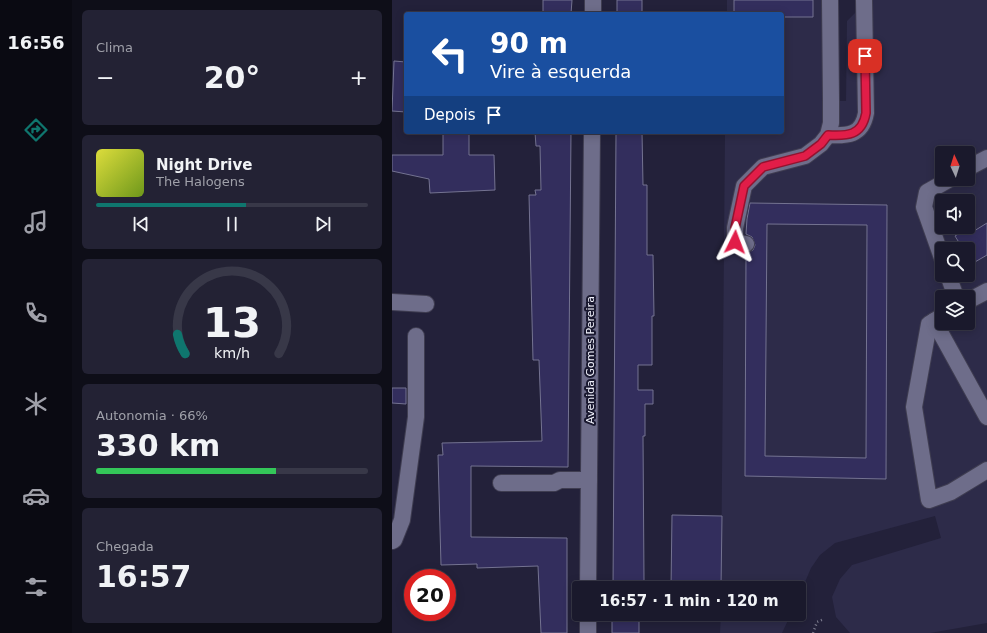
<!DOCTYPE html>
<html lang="pt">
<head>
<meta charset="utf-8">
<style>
  body { margin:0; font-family:"DejaVu Sans",sans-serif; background:#232234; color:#f1f3f6; height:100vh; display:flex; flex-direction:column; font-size:15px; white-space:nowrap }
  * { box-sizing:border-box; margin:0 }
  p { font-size:13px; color:#9fa0a9 }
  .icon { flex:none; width:22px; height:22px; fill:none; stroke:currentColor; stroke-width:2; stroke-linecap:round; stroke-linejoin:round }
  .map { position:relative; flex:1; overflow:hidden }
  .drawer { display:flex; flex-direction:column; gap:10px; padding:10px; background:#0e0e18; width:320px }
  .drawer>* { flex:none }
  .hud { position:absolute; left:12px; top:12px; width:380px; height:122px; border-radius:4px; box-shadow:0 2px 10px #0003,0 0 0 1px #383848; background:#1a4fa0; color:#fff; overflow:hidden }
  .needle { width:26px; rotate:356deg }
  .controls { position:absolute; left:543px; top:146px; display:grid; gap:8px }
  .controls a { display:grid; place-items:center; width:40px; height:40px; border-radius:4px; background:#1a192c; box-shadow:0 2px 10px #0003,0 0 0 1px #383848; font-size:20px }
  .speed { position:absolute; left:12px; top:569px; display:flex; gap:8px; font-size:20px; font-weight:700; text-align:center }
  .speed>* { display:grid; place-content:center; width:52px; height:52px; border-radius:50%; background:#1a192c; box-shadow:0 2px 10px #0003,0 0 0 1px #383848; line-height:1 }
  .speed .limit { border:6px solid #d22; background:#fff; color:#111 }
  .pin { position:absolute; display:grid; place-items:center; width:34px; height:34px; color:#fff; margin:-17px; border-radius:8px; box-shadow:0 2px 6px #0006 }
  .me { position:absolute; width:44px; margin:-22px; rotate:3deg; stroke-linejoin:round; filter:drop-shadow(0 0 3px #0008) }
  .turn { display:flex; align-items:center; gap:14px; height:84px; padding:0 20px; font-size:18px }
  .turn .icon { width:52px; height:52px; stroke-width:2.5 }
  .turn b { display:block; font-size:28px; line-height:34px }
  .then { display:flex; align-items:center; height:38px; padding:0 20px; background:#0003; gap:8px; font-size:15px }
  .big { font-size:30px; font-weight:700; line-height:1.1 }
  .drawer .tile { flex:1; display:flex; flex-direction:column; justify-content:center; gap:6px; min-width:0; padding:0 14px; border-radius:6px; background:#232234 }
  .drawer .dial { align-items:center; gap:0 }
  .dial svg { height:104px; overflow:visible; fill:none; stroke:#383848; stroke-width:7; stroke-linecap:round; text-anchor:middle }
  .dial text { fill:#f1f3f6; stroke:none }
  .song { display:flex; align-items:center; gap:12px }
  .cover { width:48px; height:48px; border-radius:6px; background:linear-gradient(135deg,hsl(60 70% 55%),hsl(80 70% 35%)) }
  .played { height:4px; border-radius:2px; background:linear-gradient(90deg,#0f766e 55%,#383848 55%) }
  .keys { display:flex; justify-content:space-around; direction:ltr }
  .heat { display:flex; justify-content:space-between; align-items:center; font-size:22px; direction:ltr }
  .charge { height:6px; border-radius:3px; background:linear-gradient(90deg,#34c759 66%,#383848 0) }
  .trip { position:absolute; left:180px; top:581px; width:234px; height:40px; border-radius:4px; background:#1a192c; box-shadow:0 2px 10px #0003,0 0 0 1px #383848; font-weight:700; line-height:40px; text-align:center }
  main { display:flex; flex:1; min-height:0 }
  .tabs { display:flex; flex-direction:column; width:72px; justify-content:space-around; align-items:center; background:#0a0a12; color:#9fa0a9 }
  .tabs .icon { width:28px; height:28px }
  .tabs .on { color:#0f766e }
  .tabs b { font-size:18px; color:#f1f3f6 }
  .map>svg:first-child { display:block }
  .built { fill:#2d2b49; fill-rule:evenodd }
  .building { fill:#332e5d; stroke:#747391; fill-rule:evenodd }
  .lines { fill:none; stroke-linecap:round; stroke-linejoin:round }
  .minor-casing { stroke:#3f3d51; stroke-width:18 }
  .path { stroke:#808092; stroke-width:2.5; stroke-dasharray:1 3; stroke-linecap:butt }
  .minor { stroke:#6e6d8a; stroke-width:16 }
  .route-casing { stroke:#92132f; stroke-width:10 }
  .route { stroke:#e11d48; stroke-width:7 }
  .labels { text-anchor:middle; stroke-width:4; stroke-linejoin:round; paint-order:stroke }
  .street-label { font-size:11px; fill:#f2f3fd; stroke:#19182f }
</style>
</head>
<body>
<main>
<nav class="tabs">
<b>16:56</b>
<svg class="icon on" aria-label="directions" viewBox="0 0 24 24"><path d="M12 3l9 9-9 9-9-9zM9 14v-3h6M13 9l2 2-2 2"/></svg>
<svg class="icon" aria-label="music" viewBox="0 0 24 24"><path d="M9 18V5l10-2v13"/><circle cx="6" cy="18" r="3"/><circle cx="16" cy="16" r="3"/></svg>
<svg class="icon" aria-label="phone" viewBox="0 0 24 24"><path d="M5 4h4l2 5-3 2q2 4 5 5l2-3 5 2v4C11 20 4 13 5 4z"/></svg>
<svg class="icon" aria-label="climate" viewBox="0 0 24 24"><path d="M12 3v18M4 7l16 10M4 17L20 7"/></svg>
<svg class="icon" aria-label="car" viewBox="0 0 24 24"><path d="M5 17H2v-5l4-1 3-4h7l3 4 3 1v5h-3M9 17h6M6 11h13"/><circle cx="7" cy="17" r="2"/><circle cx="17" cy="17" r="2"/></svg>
<svg class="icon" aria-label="filters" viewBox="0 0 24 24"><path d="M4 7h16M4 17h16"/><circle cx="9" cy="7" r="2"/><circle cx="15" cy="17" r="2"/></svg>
</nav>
<section class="drawer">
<div class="tile"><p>Clima</p>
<div class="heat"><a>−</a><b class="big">20°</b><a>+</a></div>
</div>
<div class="tile">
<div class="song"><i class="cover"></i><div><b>Night Drive</b><p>The Halogens</p></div></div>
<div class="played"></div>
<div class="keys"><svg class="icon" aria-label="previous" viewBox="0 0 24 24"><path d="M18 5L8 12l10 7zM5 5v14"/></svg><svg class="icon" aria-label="pause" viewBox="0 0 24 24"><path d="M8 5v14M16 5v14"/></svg><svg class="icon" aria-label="next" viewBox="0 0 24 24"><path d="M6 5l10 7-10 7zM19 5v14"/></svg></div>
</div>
<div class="tile dial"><svg viewBox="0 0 100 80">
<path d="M14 69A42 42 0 1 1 86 69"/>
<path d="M14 69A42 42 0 0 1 8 54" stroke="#0f766e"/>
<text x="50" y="56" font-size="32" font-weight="700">13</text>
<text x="50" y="72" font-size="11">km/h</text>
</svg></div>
<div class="tile"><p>Autonomia · 66%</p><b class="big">330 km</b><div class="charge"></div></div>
<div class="tile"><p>Chegada</p><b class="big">16:57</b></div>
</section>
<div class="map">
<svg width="595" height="633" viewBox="0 0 595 633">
  <rect width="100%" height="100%" fill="#23213a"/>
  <g class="built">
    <path d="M 335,0 L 436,0 L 439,101 L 454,101 L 455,21 L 465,11 L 465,0 L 595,0 L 595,623 L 538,633 L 458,633 L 444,617 L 440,597 L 448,579 L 460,565 L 549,538 L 543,516 L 443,543 L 428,555 L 419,568 L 407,596 L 407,588 L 329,588 L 333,132 L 390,132 L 390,14 L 335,14 ZM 550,153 L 576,153 L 576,179 L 550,179 ZM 550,201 L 576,201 L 576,227 L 550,227 ZM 550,249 L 576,249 L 576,275 L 550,275 ZM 550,297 L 576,297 L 576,323 L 550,323 Z"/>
    <path d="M 329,614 L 399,614 L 390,633 L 328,633 Z"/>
  </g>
  <g class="building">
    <path d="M 151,0 L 180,0 L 179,14 L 151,14 Z"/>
    <rect x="225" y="0" width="25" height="14"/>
    <path d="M 342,0 L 421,0 L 421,17 L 390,17 L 390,14 L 342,14 Z"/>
    <path d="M 2,61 L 14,62 L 14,112 L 0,111 Z"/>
    <path d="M 51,132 L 77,132 L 77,155 L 102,155 L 103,190 L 38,193 L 37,179 L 0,171 L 0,155 L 51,155 Z"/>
    <path d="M 143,132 L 179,132 L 176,467 L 79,466 L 79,537 L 175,538 L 175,633 L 149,633 L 146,566 L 85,568 L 85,564 L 49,565 L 46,455 L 51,455 L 50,443 L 150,441 L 147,360 L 141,360 L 137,195 L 144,195 L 143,190 L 149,190 L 148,146 L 144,146 Z"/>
    <path d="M 224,132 L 250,132 L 251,185 L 255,185 L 255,255 L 261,255 L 262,316 L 260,316 L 260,365 L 246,365 L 246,390 L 261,390 L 261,404 L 253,404 L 253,436 L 251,436 L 252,581 L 246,581 L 246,588 L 221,588 Z"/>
    <path d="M 358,203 L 495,205 L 494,479 L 353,476 L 354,253 L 361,250 L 363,245 L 360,237 L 354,234 L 355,219 ZM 375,224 L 475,225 L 474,458 L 373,456 Z"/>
    <path d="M 595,223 L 595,255 L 576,266 L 576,249 L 571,249 L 563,236 L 579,226 L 582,231 Z"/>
    <path d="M 0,388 L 14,388 L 14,404 L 0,403 Z"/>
    <path d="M 280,515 L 330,516 L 329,588 L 279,588 Z"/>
    <rect x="220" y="614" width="27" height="19"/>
  </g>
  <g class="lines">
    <defs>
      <g id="minor">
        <path d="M 201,14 L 201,0"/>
        <path d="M 436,135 C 455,136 470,136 474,113 L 472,0"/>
        <path d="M 576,168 L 595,158"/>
        <path d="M 354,244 L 343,242 L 343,228 L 352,186 L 371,167 L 413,156 L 429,144 L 436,135 L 439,123 L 439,101 L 438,0"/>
        <path d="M 550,258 L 532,207 L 535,192 L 558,179"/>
        <path d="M 556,275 L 564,297"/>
        <path d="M 576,301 L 595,291"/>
        <path d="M 0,302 L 34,304"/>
        <path d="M 550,316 L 537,324 L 522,407 L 537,500 L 559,492 L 595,470"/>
        <path d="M 542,321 L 595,417"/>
        <path d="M 109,483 L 162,483 L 168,480 L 197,480"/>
        <path d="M 0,541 L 2,540 L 10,520 L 24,417 L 24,336"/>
        <path d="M 196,588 L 200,132"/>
        <path d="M 196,633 L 196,614"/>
      </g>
    </defs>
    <use href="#minor" class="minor-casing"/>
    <path class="path" d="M 421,633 L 425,622 L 432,619"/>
    <use href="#minor" class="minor"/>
  </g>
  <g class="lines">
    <defs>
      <path id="route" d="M 343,242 L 343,228 L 352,186 L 371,167 L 413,156 L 429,144 L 436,135 C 455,136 470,136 474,113 L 473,56"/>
    </defs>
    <use href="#route" class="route-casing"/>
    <use href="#route" class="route"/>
  </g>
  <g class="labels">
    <g class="street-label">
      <text transform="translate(198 360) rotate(-90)" y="4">Avenida Gomes Pereira</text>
    </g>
  </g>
</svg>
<div class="controls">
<a><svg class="needle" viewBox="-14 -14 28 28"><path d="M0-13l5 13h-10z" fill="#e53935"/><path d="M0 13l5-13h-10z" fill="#9fa0a9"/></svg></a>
<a><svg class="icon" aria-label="sound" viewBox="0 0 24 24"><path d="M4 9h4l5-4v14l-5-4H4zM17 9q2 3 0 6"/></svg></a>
<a><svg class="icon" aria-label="search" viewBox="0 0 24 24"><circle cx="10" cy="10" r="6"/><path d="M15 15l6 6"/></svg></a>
<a><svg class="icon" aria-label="layers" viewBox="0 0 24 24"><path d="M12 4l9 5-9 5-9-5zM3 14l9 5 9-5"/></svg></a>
</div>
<div class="speed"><div class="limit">20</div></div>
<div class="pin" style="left:473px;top:56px;background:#d93025"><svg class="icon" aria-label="arrive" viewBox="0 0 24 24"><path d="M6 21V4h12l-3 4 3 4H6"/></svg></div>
<svg class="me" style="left:343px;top:242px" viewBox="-20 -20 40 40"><path d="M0-17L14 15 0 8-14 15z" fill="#e11d48" stroke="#fff" stroke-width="4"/></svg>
<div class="trip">16:57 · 1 min · 120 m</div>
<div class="hud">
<div class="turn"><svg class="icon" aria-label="left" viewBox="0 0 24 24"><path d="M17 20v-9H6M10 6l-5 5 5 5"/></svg><div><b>90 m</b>Vire à esquerda</div></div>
<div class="then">Depois<svg class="icon" aria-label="arrive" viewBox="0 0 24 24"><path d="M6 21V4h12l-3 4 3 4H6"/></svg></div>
</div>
</div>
</main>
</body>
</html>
